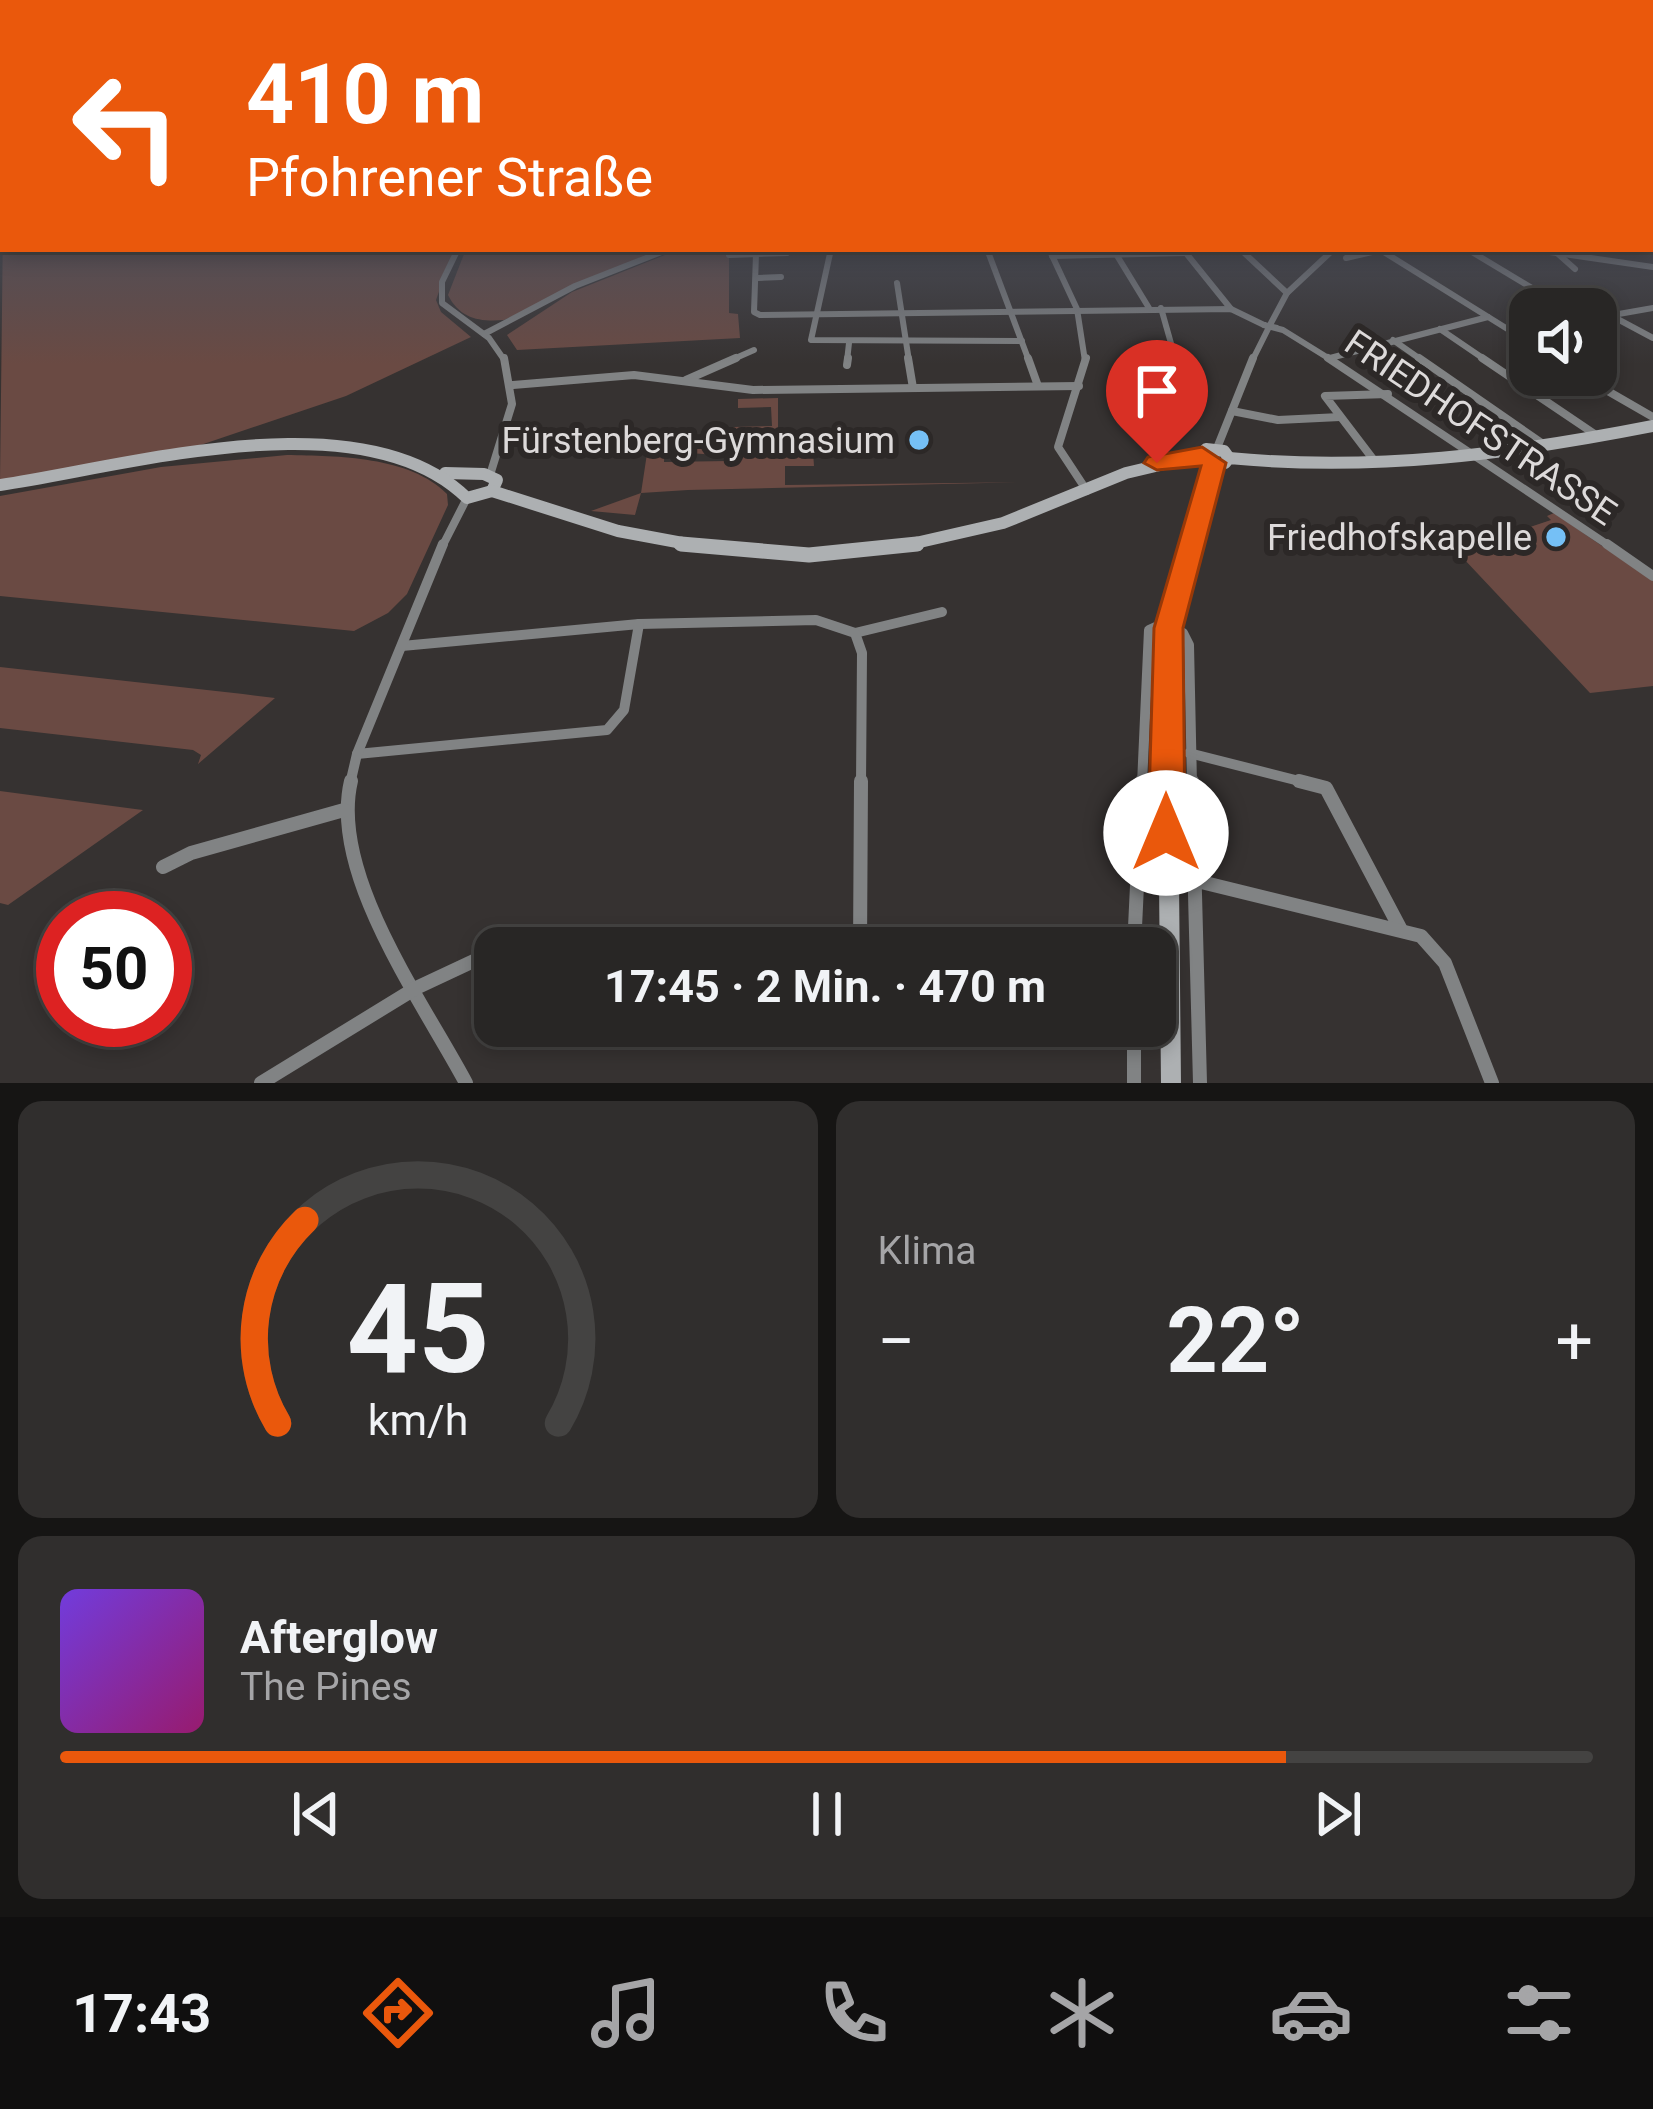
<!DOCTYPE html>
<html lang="de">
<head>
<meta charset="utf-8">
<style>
  body { margin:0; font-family:Roboto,sans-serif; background:#302e2d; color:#f1f3f6; height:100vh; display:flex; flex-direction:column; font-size:45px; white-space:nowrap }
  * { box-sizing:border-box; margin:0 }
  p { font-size:39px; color:#a5a5a7 }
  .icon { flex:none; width:66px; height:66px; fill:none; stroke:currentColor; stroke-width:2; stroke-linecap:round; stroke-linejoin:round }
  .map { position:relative; height:1083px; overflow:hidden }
  .panel { display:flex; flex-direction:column; gap:18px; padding:18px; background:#161514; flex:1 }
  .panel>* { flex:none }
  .guide { position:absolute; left:0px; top:0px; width:1653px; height:252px; box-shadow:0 6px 18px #0003,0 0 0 3px #444342; background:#ea580c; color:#fff; overflow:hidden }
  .fabs { position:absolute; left:1509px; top:288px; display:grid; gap:24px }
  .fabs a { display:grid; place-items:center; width:108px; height:108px; border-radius:24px; background:#282625; box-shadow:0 6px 18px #0003,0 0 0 3px #444342; font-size:60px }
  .speed { position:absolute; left:36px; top:891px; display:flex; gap:24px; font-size:60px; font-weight:700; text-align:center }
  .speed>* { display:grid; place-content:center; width:156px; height:156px; border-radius:50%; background:#282625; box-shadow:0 6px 18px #0003,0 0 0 3px #444342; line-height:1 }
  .speed .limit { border:18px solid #d22; background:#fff; color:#111 }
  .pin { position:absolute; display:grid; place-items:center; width:102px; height:102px; color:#fff; margin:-123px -51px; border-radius:50% 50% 50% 0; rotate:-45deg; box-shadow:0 0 12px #0007 }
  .pin .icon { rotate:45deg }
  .me { position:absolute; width:132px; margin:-66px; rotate:0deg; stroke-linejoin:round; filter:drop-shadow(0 0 9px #0008) }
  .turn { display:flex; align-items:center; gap:42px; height:252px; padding:0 48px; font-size:54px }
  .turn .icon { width:156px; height:156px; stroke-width:2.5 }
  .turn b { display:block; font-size:84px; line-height:102px }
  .big { font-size:90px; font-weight:700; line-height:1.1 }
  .panel .card { flex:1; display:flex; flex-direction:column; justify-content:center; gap:18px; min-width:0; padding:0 42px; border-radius:24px; background:#302e2d }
  .panel .dial { align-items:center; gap:0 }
  .dial svg { height:312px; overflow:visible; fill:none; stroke:#444342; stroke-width:7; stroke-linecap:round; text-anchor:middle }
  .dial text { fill:#f1f3f6; stroke:none }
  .song { display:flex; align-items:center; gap:36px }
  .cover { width:144px; height:144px; border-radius:18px; background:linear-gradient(135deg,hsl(260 70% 55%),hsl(320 70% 35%)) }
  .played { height:12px; border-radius:6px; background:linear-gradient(90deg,#ea580c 80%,#444342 80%) }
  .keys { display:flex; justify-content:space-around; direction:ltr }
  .heat { display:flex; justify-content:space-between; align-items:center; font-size:66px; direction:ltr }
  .panel .tiles { flex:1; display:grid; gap:18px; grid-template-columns:1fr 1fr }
  .card:last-child { grid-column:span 2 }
  .trip { position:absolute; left:474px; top:927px; width:702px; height:120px; border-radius:24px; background:#282625; box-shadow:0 6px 18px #0003,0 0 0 3px #444342; font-weight:700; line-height:120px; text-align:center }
  .dock { display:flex; height:192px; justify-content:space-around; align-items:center; background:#100f0f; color:#a5a5a7 }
  .dock .icon { width:84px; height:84px }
  .dock .on { color:#ea580c }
  .dock b { font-size:54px; color:#f1f3f6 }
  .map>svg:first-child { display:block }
  .green { fill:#6a4a43 }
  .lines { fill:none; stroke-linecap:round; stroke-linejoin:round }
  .street-far3 { stroke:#818384; stroke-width:6 }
  .street-far2 { stroke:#818384; stroke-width:8 }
  .street-far1 { stroke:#818384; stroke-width:10 }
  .street { stroke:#818384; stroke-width:14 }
  .secondary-far2 { stroke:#adb0b2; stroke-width:12 }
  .secondary-far1 { stroke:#adb0b2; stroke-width:15 }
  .secondary { stroke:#adb0b2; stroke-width:20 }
  .route { fill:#ea580c; stroke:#983908; stroke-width:3 }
  .poi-dot { fill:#75c0f6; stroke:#2c2827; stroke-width:4.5 }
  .labels { text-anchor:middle; stroke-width:12; stroke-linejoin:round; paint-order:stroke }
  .street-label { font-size:36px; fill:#dddada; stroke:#2c2827 }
  .poi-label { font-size:36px; fill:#dddada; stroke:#2c2827; text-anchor:end }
</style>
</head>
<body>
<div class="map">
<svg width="1653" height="1083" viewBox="0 0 1653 1083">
  <rect width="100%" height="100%" fill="#363231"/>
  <g class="green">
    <path d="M 3,222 L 3,249 L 454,249 L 436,300 L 441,312 L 471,337 L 346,396 L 171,455 L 0,481 Z"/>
    <path d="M 466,249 L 622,253 L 633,249 L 645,255 L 504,320 C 480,322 460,319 448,295 Z"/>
    <path d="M 680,249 L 729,249 L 729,313 L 738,314 L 740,338 L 517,350 L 507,335 L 572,292 Z"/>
    <path d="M 778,398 L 778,432 L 785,438 L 812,437 L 814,466 L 785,466 L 785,485 L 1031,482 L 688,490 L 641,493 L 635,515 L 591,511 L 641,493 L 648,447 L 665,441 L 664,462 L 728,461 L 729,456 L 690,453 L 688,458 L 675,458 L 673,438 L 662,434 L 688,432 L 688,447 L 731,448 L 733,427 L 772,426 L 771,407 L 738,408 L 738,399 Z"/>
    <path d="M 287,455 C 337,456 410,456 447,494 L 448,505 L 407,594 L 388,613 L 354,631 L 0,596 L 0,496 L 161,467 Z"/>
    <path d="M 1554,513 L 1653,581 L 1653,686 L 1590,693 L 1447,541 L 1504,521 L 1518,531 L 1551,520 L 1547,516 Z"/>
    <path d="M 0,667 L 243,694 L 275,698 L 198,764 L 201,755 L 193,750 L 0,728 Z"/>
    <path d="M 0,791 L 135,809 L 143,810 L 8,905 L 0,903 Z"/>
  </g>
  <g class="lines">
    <g class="street-far3">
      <path d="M 458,249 L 442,282 L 442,303 L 489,338 L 505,361"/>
      <path d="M 831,249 L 811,340 L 1022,341"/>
      <path d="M 987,249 L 1029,361"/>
      <path d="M 1049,249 L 1077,309 L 1085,361"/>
      <path d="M 1240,249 L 1287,293"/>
      <path d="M 1379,249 L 1530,343"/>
      <path d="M 1467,249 L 1567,309"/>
      <path d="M 1529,249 L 1653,267"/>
      <path d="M 1186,253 L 1231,309"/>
      <path d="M 1557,253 L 1575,269"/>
      <path d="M 756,254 L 754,312 L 760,315 L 1231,309 L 1264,325"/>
      <path d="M 1116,254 L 1149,308"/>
      <path d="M 729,255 L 787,253"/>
      <path d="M 1052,256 L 1186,253"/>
      <path d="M 1346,258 L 1381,250"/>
      <path d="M 758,278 L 781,277"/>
      <path d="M 897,283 L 909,361"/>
      <path d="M 1161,308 L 1176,361"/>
      <path d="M 1610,315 L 1653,338"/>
      <path d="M 1596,318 L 1653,308"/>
      <path d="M 1271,323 L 1287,293 L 1334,249"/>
      <path d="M 1277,328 L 1264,325 L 1283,330 L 1333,361"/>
      <path d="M 1440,329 L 1487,361"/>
      <path d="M 484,334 L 575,286 L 669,249"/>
      <path d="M 1393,340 L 1423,361"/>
      <path d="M 1596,349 L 1612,352"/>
      <path d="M 1330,358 L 1488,317"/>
      <path d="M 729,361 L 754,350"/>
      <path d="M 847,361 L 849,343"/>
      <path d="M 1252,361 L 1268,329"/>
    </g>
    <g class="street-far2">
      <path d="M 908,358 L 913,388"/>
      <path d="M 1028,358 L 1038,386"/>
      <path d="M 1086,358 L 1058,447 L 1087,491"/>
      <path d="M 1176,358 L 1178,366"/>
      <path d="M 1328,358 L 1611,547"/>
      <path d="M 1419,358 L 1546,446"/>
      <path d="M 1482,358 L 1599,437"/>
      <path d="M 847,365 L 848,358"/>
      <path d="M 1580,375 L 1653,417"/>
      <path d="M 686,380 L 736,358"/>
      <path d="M 513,385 L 634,375 L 753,390 L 1079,386"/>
      <path d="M 1232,411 L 1278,420 L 1340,417"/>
      <path d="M 1217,448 L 1253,358"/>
      <path d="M 1376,463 L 1325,396 L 1388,394"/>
      <path d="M 490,475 L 512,404 L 504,358"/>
      <path d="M 442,547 L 467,498"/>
    </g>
    <g class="street-far1">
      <path d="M 1607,544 L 1653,576"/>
      <path d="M 855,633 L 942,612"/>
      <path d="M 402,646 L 639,624 L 816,620 L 855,633 L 862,653 L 861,784"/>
      <path d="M 1189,753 L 1311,784"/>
      <path d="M 357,754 L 607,730 L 624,710 L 639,624"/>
      <path d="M 350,784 L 357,754 L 443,544"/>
      <path d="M 1142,784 L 1149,630 L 1160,625 L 1183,633 L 1189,645 L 1192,784"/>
    </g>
    <g class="street">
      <path d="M 351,781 C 329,874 423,1002 466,1083"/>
      <path d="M 1192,781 L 1200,1083"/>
      <path d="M 1299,781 L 1326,788 L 1400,928"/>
      <path d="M 163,867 L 191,853 L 344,810"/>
      <path d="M 1193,880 L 1421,936 L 1445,963 L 1492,1083"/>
      <path d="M 505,948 L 544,941 L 718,948"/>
      <path d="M 860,948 L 861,781"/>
      <path d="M 1134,948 L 1142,781"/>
      <path d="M 1134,1026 L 1134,1083"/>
      <path d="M 261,1083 L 416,988 L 495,951"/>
    </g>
    <g class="secondary-far2">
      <path d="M 1225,463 L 1229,458 C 1374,472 1511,454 1653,426"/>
      <path d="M 445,473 L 484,474 L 497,480 L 492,491"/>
      <path d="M 0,485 C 129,466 363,396 467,498 L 492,491"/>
      <path d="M 492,491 L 618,531 L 704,547"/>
      <path d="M 898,547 L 1003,523 L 1126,473 L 1202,455 L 1206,449 L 1224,451 L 1229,458"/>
      <path d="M 1192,547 L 1214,463"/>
    </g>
    <g class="secondary-far1">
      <path d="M 681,544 L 809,555 L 917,544"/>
      <path d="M 1168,784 L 1166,645 L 1193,544"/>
    </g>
    <path class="secondary" d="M 1168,781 L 1171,1083"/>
  </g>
  <linearGradient id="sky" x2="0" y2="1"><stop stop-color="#1e1c1b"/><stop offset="0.58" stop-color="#4c4f5a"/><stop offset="1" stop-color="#4c4f5a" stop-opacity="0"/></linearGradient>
  <rect width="1653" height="364" fill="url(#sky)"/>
  <path class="route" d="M 1202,447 L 1226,463 L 1183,628 L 1185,833 L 1179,845 L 1166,850 L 1154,845 L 1148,833 L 1154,628 L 1201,466 L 1157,470 L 1144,463 L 1148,457 Z"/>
  <g class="poi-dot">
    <circle cx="919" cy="440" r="12"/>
    <circle cx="1556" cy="537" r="12"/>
  </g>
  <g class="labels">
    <g class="street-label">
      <text transform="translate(1481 427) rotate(34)" y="13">FRIEDHOFSTRASSE</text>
    </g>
    <g class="poi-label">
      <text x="895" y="453">Fürstenberg-Gymnasium</text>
      <text x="1532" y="550">Friedhofskapelle</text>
    </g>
  </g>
</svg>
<div class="fabs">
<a><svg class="icon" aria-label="sound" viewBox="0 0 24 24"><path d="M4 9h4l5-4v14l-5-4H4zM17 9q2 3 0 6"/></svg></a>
</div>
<div class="speed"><div class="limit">50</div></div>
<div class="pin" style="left:1157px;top:463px;background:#d93025"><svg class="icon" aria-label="arrive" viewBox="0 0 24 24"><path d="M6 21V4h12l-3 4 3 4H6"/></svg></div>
<svg class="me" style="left:1166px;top:833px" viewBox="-20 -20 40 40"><circle r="19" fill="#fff"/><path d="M0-13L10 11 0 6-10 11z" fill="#ea580c"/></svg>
<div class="trip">17:45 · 2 Min. · 470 m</div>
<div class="guide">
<div class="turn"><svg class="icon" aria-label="left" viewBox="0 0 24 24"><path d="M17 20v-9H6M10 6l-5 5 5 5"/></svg><div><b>410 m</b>Pfohrener Straße</div></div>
</div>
</div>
<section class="panel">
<div class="tiles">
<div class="card dial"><svg viewBox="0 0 100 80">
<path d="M14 69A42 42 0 1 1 86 69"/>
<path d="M14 69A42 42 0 0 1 21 17" stroke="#ea580c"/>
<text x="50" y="56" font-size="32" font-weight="700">45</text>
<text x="50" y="72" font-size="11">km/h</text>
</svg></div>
<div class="card"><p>Klima</p>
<div class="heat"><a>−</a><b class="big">22°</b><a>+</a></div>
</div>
<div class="card">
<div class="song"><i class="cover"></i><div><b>Afterglow</b><p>The Pines</p></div></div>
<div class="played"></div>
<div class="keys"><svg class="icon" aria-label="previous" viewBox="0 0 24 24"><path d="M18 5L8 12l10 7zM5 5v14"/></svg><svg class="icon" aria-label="pause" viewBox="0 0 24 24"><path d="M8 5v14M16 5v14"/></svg><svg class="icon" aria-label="next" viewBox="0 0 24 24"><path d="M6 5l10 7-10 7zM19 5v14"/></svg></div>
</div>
</div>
</section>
<nav class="dock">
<b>17:43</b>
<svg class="icon on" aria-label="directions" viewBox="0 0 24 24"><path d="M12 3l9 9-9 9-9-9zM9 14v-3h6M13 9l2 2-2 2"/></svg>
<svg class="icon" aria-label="music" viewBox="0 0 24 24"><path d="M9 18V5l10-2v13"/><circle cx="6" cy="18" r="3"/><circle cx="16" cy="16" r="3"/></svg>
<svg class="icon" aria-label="phone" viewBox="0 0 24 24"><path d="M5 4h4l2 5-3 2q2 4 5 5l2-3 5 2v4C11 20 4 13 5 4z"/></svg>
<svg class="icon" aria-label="climate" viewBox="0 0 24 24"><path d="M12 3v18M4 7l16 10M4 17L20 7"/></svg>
<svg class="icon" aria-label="car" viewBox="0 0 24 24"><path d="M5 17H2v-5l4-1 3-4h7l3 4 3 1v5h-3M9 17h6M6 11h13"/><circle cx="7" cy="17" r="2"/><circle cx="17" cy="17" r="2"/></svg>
<svg class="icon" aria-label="filters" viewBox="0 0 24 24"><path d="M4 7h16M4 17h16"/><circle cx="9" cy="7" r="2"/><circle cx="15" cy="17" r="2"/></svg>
</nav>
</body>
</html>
